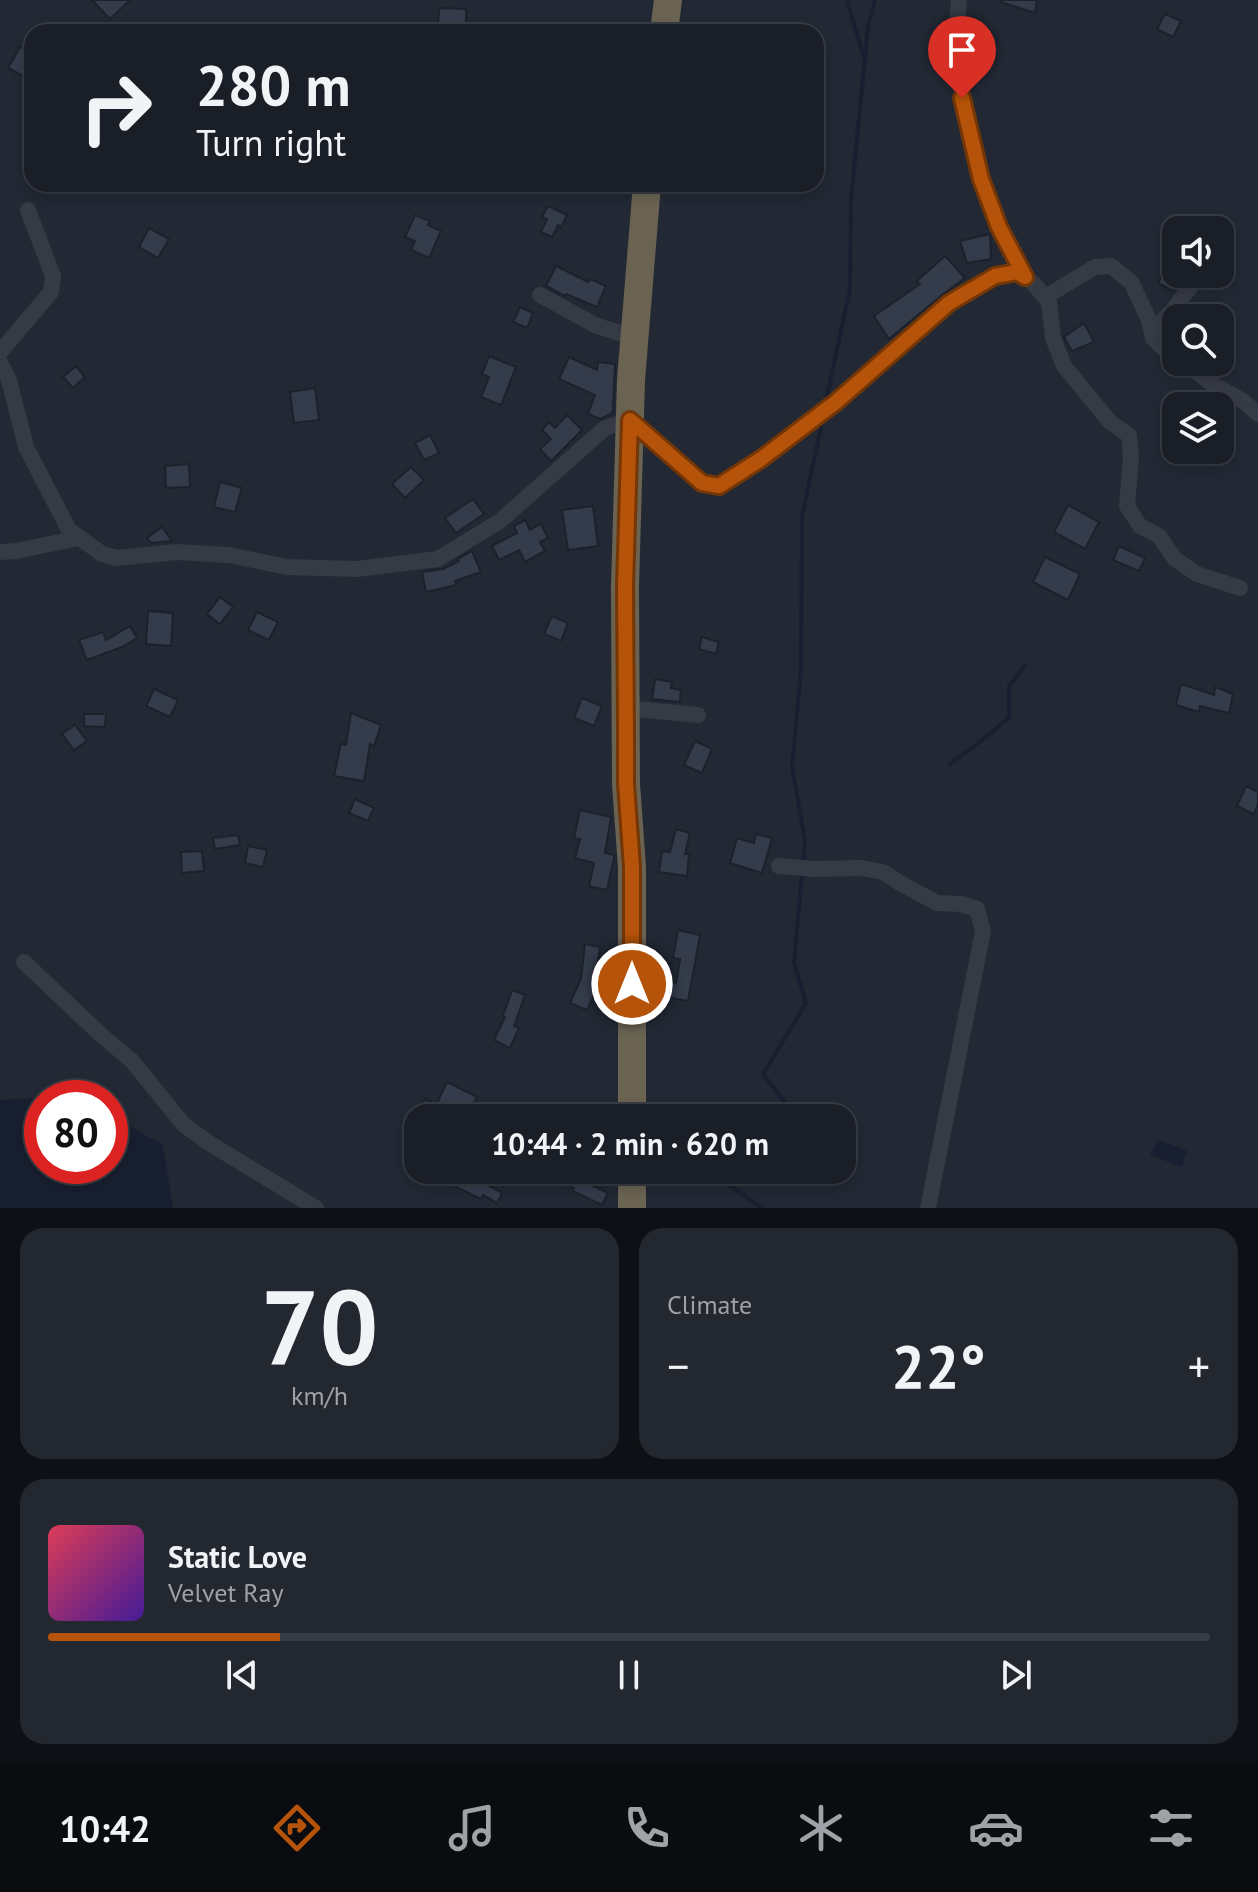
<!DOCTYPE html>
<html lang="en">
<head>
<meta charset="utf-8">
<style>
  body { margin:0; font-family:"PT Sans",sans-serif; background:#23272f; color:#f1f3f6; height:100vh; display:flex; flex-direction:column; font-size:30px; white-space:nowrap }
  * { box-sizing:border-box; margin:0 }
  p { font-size:26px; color:#9fa2a7 }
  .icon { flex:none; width:44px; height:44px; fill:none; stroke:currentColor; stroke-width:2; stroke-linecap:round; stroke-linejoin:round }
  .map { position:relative; height:1208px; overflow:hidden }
  .drawer { display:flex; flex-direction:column; gap:20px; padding:20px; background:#0e1015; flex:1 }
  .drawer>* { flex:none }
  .top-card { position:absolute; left:24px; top:24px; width:800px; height:168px; border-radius:24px; box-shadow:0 4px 12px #0003,0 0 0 2px #383c44; background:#1a1e27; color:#f1f3f6; overflow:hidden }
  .buttons { position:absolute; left:1162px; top:216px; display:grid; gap:16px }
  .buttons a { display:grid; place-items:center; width:72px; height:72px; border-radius:16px; background:#1a1e27; box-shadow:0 4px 12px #0003,0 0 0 2px #383c44; font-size:40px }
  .speed { position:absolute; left:24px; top:1080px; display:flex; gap:16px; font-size:40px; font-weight:700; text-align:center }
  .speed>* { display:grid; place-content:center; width:104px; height:104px; border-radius:50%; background:#1a1e27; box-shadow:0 4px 12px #0003,0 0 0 2px #383c44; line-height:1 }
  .speed .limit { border:12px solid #d22; background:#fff; color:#111 }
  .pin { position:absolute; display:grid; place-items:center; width:68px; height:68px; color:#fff; margin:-82px -34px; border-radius:50% 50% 50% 0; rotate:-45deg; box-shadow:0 0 8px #0007 }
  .pin .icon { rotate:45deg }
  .me { position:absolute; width:88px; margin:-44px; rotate:0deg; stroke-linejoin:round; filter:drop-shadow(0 0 6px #0008) }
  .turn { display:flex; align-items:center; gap:28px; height:168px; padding:0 40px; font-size:36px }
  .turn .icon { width:104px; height:104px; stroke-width:2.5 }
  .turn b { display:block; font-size:56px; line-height:68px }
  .big { font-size:60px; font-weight:600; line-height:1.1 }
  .drawer .tile { flex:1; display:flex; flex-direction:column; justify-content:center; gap:12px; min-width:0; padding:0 28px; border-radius:24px; background:#23272f }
  .drawer .dial { align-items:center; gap:0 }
  .dial b { font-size:104px; line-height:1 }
  .song { display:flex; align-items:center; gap:24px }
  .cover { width:96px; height:96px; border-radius:12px; background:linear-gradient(135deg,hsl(350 70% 55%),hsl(260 70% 35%)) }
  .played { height:8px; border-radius:4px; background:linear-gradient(90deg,#b45309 20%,#383c44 20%) }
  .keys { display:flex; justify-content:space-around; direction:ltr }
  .heat { display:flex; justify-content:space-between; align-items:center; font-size:44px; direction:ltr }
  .drawer .tiles { flex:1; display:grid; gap:20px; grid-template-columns:1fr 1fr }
  .tile:last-child { grid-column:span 2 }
  .trip { position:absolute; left:404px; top:1104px; width:452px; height:80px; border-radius:24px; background:#1a1e27; box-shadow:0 4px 12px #0003,0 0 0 2px #383c44; font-weight:600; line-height:80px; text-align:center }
  .dock { display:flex; height:128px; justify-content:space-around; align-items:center; background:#0a0c10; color:#9fa2a7 }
  .dock .icon { width:56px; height:56px }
  .dock .active { color:#b45309 }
  .dock b { font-size:36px; color:#f1f3f6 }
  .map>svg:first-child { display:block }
  .water { fill:#171f30 }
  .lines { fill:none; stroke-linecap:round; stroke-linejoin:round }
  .stream { stroke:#171f30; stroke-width:4 }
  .building { fill:#343c4b; stroke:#1c212b; stroke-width:2 }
  .street { stroke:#353a45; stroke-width:16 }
  .highway { stroke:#6a6352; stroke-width:28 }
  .route-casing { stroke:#753606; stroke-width:20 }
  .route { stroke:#b45309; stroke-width:14 }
</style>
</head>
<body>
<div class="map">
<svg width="1258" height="1208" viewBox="0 0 1258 1208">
  <rect width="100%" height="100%" fill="#222834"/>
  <g class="water">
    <path d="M 77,1096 L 81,1098 L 42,1098 L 42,1166 L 110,1166 L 110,1115 L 163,1145 L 173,1208 L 0,1208 L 0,1100 Z"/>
    <path d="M 1158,1140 L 1187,1150 L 1182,1167 L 1150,1155 Z"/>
  </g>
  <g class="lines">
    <g class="stream">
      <path d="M 847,0 L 863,55"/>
      <path d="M 826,401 L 850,289 L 851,200 L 868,26 L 875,0"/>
      <path d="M 950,764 L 990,734 L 1009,717 L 1009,686 L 1025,665"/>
      <path d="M 803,865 L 805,840 L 792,767 L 801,670 L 802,516 L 823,418"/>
      <path d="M 797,1118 L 763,1074 L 806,1003 L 794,963 L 802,874"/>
      <path d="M 730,1170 L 728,1184 L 762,1208"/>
    </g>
  </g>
  <g class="building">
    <path d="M 92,0 L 130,0 L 110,19 Z"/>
    <path d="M 1001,0 L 1037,0 L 1035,13 L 1001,2 Z"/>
    <path d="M 439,8 L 466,9 L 466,28 L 438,27 Z"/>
    <path d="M 1165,14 L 1181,21 L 1173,37 L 1157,29 Z"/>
    <path d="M 20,47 L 32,54 L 32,69 L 27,78 L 8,68 Z"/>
    <path d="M 548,206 L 567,215 L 561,227 L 558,225 L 552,237 L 541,232 L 547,219 L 542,217 Z"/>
    <path d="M 415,215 L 430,221 L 428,225 L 441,231 L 429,258 L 411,250 L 415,241 L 405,237 Z"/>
    <path d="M 149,228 L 169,239 L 158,258 L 139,247 Z"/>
    <path d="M 990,234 L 991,259 L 967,263 L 960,241 Z"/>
    <path d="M 945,256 L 965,278 L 942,295 L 889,339 L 874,316 L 920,284 L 917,281 Z"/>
    <path d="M 556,266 L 588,282 L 590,279 L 606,286 L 597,307 L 566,294 L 565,296 L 546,286 Z"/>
    <path d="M 1166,268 L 1180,275 L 1172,290 L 1158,283 Z"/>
    <path d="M 520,307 L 533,313 L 527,328 L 513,322 Z"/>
    <path d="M 1084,323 L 1094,342 L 1072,351 L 1064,337 Z"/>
    <path d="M 489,356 L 516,367 L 501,405 L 481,397 L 489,377 L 482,374 Z"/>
    <path d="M 569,357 L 597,370 L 598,362 L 615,364 L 613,409 L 611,414 L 600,419 L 588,414 L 595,395 L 559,379 Z"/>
    <path d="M 76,366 L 85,377 L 73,388 L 63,377 Z"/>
    <path d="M 315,388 L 319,420 L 294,423 L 290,392 Z"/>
    <path d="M 1190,391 L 1214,406 L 1183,406 Z"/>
    <path d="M 567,415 L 582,430 L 551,461 L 540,449 L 551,439 L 542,430 L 549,422 L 555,428 Z"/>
    <path d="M 430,435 L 439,453 L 424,460 L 415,443 Z"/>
    <path d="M 189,464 L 190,487 L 166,488 L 165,466 Z"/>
    <path d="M 411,467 L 424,480 L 405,498 L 392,484 Z"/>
    <path d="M 220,482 L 242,488 L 235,512 L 214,507 Z"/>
    <path d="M 473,499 L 484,514 L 456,533 L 445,518 Z"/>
    <path d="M 1068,505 L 1099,522 L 1085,549 L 1054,532 Z"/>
    <path d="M 593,506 L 598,546 L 568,550 L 562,510 Z"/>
    <path d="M 525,520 L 530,530 L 541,524 L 548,538 L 540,542 L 545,551 L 525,562 L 519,550 L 499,560 L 492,546 L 517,533 L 514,526 Z"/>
    <path d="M 162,527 L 172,541 L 151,543 L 147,538 Z"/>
    <path d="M 1119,546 L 1145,558 L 1139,571 L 1113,560 Z"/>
    <path d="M 472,551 L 481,572 L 455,581 L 456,585 L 426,592 L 422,572 L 443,569 L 459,561 L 458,559 Z"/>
    <path d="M 1045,557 L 1080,574 L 1068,600 L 1033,582 Z"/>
    <path d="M 220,597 L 233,607 L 220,624 L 207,614 Z"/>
    <path d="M 148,611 L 173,613 L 171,646 L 146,644 Z"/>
    <path d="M 257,612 L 278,622 L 269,640 L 248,630 Z"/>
    <path d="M 552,616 L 568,623 L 561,641 L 544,634 Z"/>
    <path d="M 130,626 L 137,638 L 122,647 L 87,660 L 79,640 L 103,632 L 106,640 Z"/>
    <path d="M 702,637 L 719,642 L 716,654 L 699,649 Z"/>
    <path d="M 655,679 L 672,682 L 671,688 L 681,690 L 680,702 L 652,699 Z"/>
    <path d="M 1181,684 L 1214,695 L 1215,687 L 1233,694 L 1229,713 L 1200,706 L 1199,712 L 1176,705 Z"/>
    <path d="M 154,689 L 178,700 L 170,717 L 146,706 Z"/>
    <path d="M 582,698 L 602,706 L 594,726 L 574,718 Z"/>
    <path d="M 351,713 L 381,725 L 374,746 L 370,744 L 364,781 L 334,776 L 341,743 L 346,745 Z"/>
    <path d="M 84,714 L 106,714 L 105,727 L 84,726 Z"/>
    <path d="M 75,725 L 87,741 L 74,750 L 62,734 Z"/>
    <path d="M 695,741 L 712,749 L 702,773 L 684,765 Z"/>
    <path d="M 1246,786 L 1258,792 L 1258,804 L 1254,814 L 1237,806 Z"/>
    <path d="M 355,799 L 374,808 L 368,821 L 349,813 Z"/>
    <path d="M 580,810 L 611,817 L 605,853 L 614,855 L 614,858 L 607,890 L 589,886 L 594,863 L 575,858 L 580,839 L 574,838 Z"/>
    <path d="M 676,829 L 690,833 L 685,854 L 689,854 L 687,876 L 659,872 L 662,851 L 670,852 Z"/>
    <path d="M 756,834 L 772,838 L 762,873 L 730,863 L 737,838 L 754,843 Z"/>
    <path d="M 238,835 L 240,845 L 215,849 L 213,838 Z"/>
    <path d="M 248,846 L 267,850 L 263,867 L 245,863 Z"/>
    <path d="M 202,851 L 204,871 L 182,873 L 181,852 Z"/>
    <path d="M 678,930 L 700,935 L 688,1001 L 661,996 L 664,981 L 676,983 L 680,959 L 673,958 Z"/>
    <path d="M 585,944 L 600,947 L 595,985 L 598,987 L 587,1010 L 570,1003 L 581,979 Z"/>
    <path d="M 512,990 L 525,995 L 514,1026 L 519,1028 L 510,1048 L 494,1040 L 505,1017 L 503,1016 Z"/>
    <path d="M 447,1082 L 477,1097 L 469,1114 L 452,1105 L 445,1118 L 437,1118 L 420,1108 L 425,1099 L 436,1105 Z"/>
    <path d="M 457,1170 L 496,1170 L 488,1185 L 502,1193 L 497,1203 L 483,1195 L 481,1199 L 450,1184 Z"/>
    <path d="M 533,1170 L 597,1170 L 591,1185 L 608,1193 L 602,1205 L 573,1191 L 574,1188 Z"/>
  </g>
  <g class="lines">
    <g class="street">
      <path d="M 959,0 C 951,67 971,167 999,228 C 1007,245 1016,261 1025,277"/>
      <path d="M 1220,246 L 1222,243"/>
      <path d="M 540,295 L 597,326 L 633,337"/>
      <path d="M 1045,297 L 1095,267 L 1111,266 L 1131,282 L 1149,320 L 1153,338 L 1165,350 L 1176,358"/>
      <path d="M 1152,331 L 1172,311 L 1200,274"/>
      <path d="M 0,352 L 51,292 L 53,276 L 28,210"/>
      <path d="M 0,362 L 9,380 L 26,447 L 69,530 L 102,554 L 117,558 L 176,552 L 229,555 L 287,567 L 357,569 L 438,559 L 500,521 L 605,428 L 630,420 L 702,483 L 719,486 L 761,459 L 836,402 L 949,303 L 995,276 L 1017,272 L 1033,283 L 1049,302 L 1053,338 L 1064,366 L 1110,422 L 1129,435 L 1131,457 L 1127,506 L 1140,526 L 1159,536 L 1175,559 L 1197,574 L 1240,588"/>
      <path d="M 1183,362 L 1214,385 L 1243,401 L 1258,414"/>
      <path d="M 0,552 L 16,551 L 79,538"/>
      <path d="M 626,708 L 698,715"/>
      <path d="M 779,866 L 813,869 L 861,868 L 883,872 L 900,883 L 937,903 L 961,904 L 977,909 L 983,931 L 928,1208"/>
      <path d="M 24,962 L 100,1034 L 132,1061 L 184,1125 L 209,1143 L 316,1208"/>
    </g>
    <g class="highway">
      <path d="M 664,32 L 668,0"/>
      <path d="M 632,1118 L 632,867 L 626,784 L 625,586 L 631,380 L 647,184"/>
      <path d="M 632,1208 L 632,1170"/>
    </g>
  </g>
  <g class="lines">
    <defs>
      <path id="route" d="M 632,984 L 632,867 L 626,784 L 626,733 L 625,586 L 630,420 L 702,483 L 719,486 L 761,459 L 836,402 L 949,303 L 995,276 L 1017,272 L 1025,277 L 999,227 L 981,179 L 962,98"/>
    </defs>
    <use href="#route" class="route-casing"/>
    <use href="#route" class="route"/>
  </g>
</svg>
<div class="buttons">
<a><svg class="icon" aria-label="sound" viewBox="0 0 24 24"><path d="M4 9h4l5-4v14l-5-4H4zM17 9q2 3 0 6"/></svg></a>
<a><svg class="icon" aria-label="search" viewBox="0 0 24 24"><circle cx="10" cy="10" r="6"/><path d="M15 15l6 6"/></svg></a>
<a><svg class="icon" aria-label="layers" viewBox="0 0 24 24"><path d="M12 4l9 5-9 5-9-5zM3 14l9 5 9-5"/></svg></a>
</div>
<div class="speed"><div class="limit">80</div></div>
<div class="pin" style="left:962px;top:98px;background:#d93025"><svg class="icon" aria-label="arrive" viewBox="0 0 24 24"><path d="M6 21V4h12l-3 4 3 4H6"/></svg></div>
<svg class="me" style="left:632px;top:984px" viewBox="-20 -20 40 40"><circle r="17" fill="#b45309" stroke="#fff" stroke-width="3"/><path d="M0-11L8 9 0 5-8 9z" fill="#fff"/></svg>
<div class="trip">10:44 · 2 min · 620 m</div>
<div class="top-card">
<div class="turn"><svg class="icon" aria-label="right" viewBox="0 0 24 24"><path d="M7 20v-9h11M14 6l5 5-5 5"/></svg><div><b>280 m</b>Turn right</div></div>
</div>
</div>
<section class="drawer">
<div class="tiles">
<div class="tile dial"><b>70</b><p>km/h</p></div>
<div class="tile"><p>Climate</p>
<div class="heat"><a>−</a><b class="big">22°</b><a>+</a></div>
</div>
<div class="tile">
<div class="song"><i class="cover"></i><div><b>Static Love</b><p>Velvet Ray</p></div></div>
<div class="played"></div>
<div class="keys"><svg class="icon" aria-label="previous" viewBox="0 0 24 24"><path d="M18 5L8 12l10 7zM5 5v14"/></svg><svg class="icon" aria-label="pause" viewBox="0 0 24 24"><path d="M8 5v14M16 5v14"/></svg><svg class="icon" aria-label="next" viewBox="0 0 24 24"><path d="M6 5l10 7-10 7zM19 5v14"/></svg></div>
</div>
</div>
</section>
<nav class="dock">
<b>10:42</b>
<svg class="icon active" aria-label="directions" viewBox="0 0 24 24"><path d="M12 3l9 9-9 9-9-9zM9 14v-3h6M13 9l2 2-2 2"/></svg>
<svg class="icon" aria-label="music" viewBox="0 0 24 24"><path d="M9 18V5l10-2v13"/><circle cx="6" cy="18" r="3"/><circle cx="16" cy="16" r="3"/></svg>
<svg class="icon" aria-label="phone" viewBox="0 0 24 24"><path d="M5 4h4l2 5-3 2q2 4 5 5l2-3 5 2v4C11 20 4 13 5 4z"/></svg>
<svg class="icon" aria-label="climate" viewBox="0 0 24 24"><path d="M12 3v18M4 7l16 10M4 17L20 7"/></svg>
<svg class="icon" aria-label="car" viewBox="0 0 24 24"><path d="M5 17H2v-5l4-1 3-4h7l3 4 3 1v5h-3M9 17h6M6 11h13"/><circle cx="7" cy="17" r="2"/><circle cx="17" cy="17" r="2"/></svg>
<svg class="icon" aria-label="filters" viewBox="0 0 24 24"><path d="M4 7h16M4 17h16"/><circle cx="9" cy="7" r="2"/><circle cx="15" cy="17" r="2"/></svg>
</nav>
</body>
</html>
